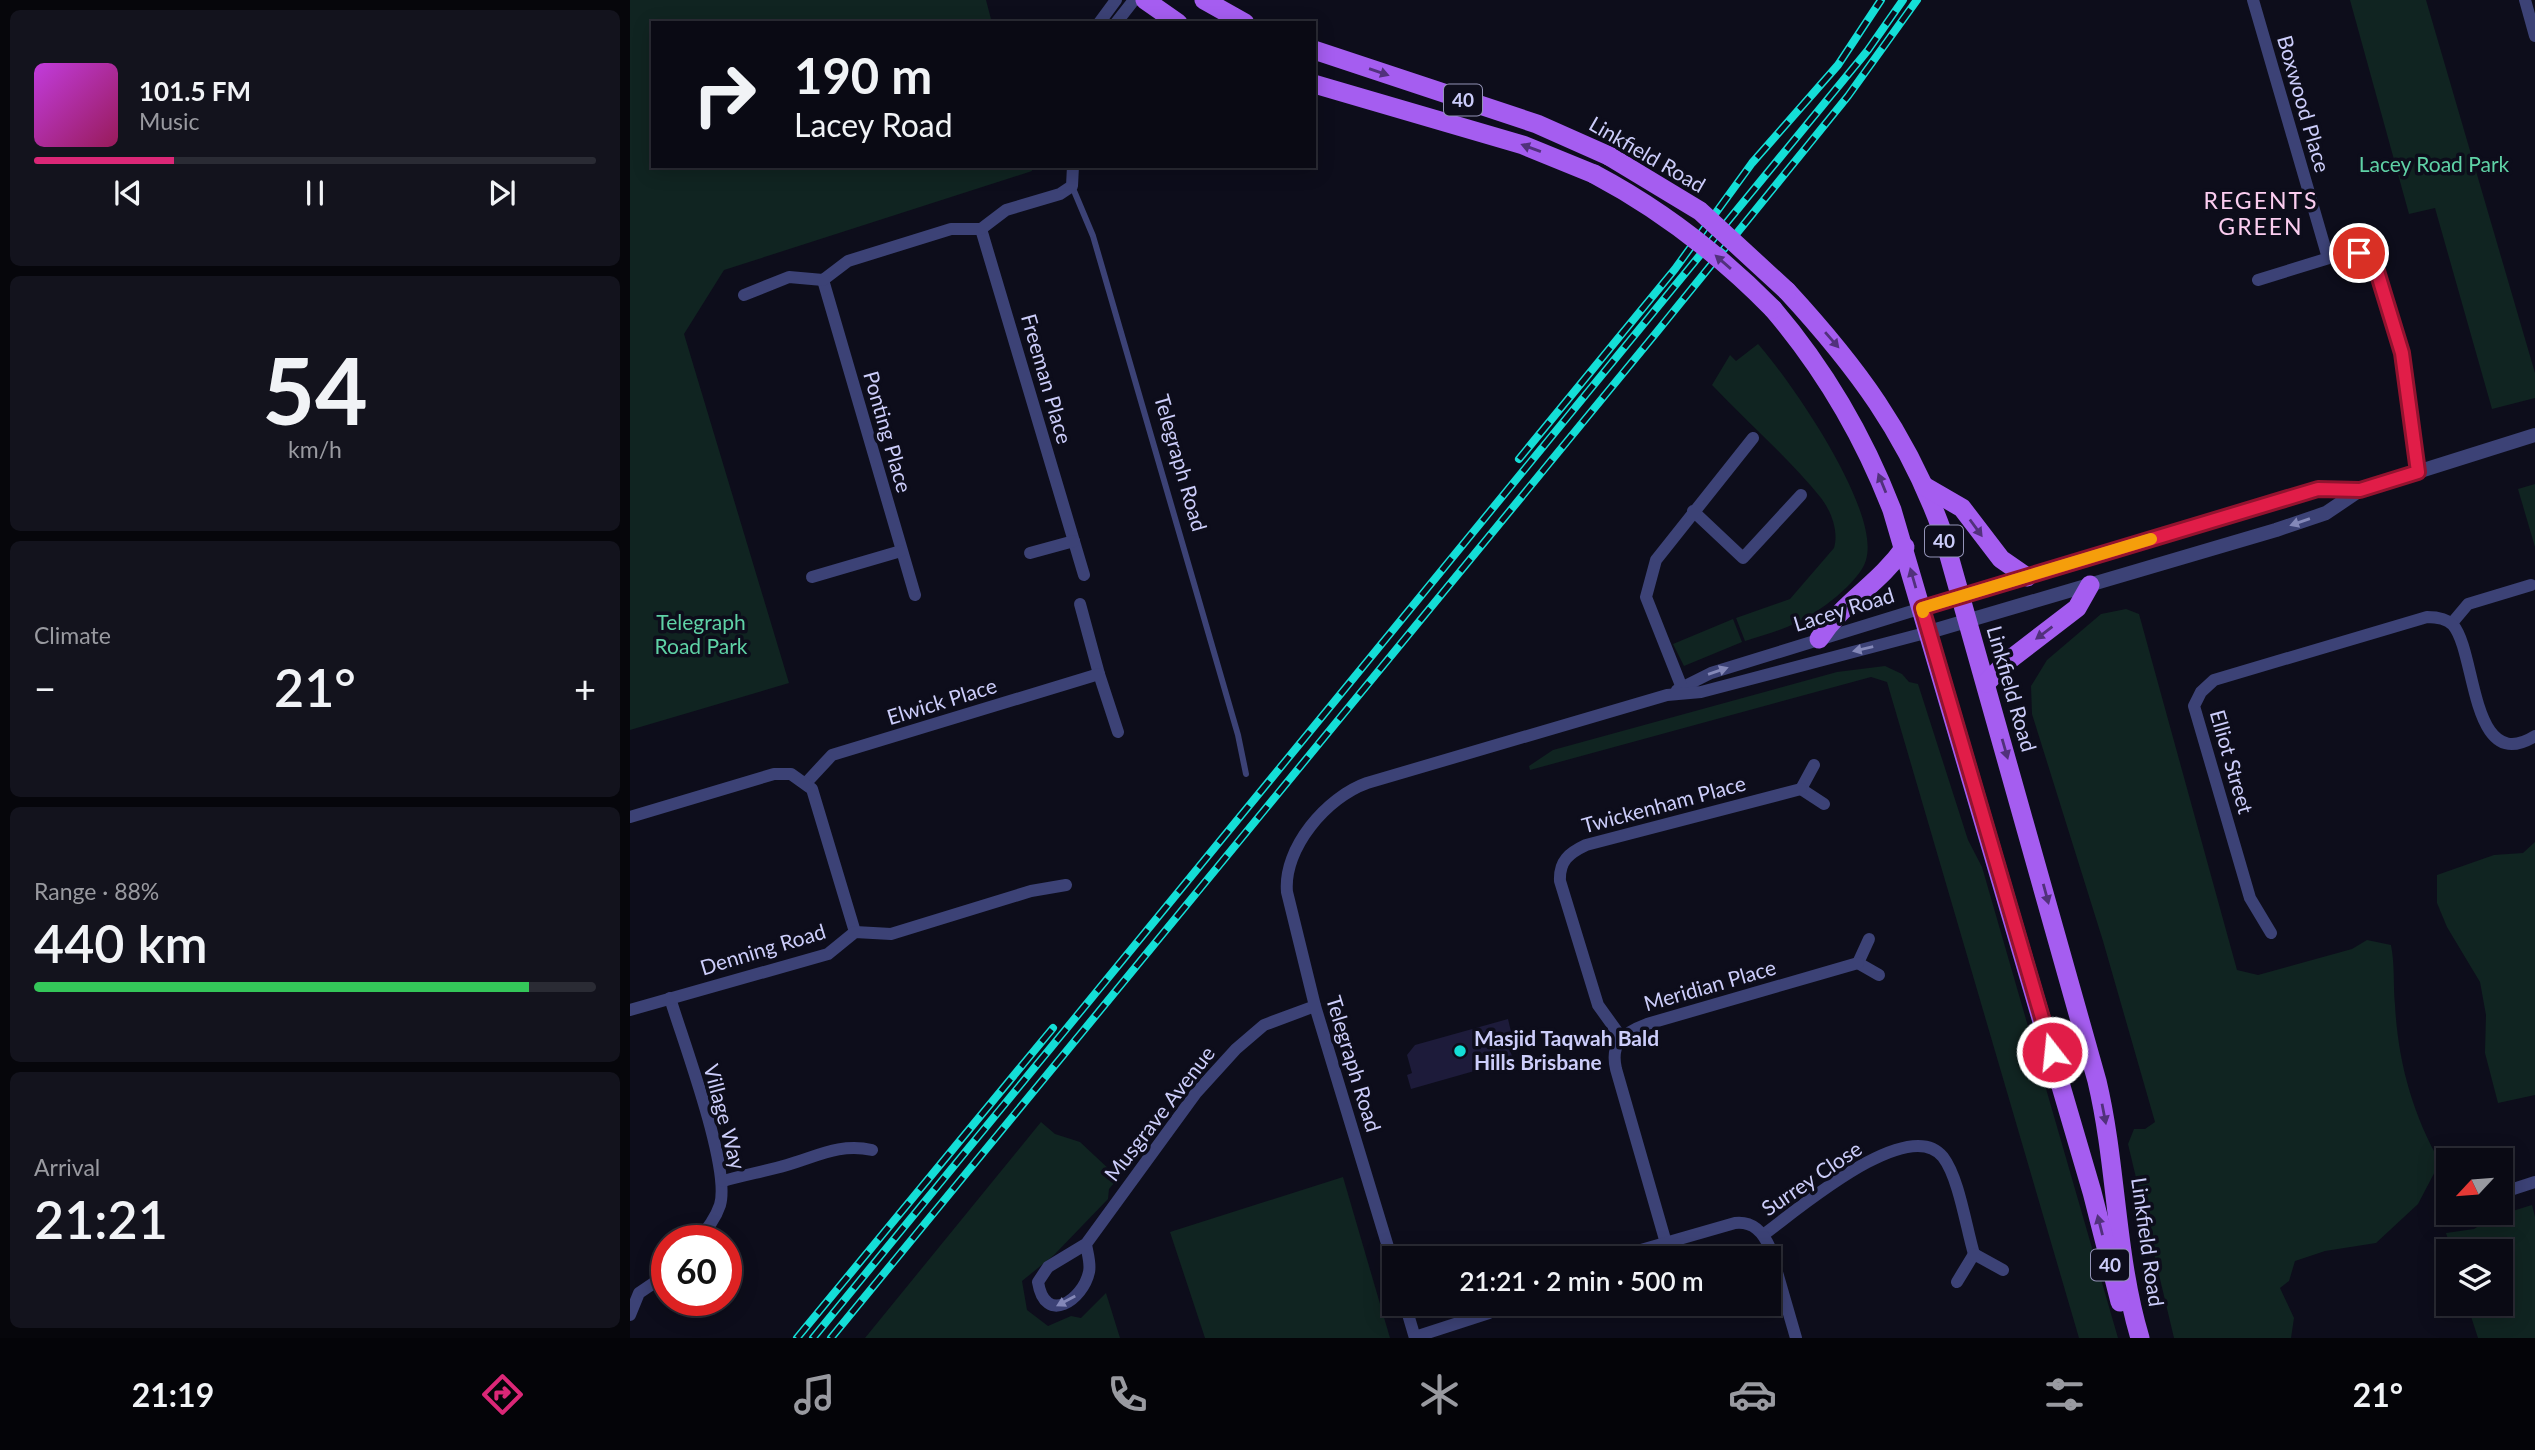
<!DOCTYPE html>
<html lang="en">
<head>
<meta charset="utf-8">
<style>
  body { margin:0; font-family:Lato,sans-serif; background:#13131d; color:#f1f3f6; height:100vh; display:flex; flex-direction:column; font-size:26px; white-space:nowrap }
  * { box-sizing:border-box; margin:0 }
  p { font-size:23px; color:#999aa0 }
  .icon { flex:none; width:38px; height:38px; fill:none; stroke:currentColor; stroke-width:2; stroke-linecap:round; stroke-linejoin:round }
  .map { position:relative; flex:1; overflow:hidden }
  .panel { display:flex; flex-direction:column; gap:10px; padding:10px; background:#06060b; width:630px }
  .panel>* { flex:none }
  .guide { position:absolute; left:21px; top:21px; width:665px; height:147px; border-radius:0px; box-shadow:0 4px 18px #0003,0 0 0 2px #2a2b34; background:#0a0a14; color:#f1f3f6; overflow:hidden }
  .needle { width:46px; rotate:244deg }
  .tools { position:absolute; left:1806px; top:1148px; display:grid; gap:14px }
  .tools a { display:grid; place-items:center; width:77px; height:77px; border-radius:0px; background:#0a0a14; box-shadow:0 4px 18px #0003,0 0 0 2px #2a2b34; font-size:35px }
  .speed { position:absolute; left:21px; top:1225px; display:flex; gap:14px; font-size:35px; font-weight:700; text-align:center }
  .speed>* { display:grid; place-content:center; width:91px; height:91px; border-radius:50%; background:#0a0a14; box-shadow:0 4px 18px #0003,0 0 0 2px #2a2b34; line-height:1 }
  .speed .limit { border:10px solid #d22; background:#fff; color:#111 }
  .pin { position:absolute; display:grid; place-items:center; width:60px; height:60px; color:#fff; margin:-30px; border:4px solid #fff; border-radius:50%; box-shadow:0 2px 7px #0007 }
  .me { position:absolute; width:77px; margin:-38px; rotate:344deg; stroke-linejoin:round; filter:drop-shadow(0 0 5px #0008) }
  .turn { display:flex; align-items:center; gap:24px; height:147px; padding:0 28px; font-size:32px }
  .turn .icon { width:91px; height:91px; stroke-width:2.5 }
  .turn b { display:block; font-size:49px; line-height:60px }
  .big { font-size:52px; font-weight:600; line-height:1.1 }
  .panel .tile { flex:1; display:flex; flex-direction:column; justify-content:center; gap:10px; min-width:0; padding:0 24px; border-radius:10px; background:#13131d }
  .panel .dial { align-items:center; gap:0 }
  .dial b { font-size:91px; line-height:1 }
  .song { display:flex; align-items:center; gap:21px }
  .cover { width:84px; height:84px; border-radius:10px; background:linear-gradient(135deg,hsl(290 70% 55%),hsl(330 70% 35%)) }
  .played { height:7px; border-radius:4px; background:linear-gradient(90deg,#db2777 25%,#2a2b34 25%) }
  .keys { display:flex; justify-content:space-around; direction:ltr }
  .heat { display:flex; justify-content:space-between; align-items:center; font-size:38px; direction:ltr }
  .charge { height:10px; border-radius:5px; background:linear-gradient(90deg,#34c759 88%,#2a2b34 0) }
  .trip { position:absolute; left:752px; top:1246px; width:399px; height:70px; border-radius:0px; background:#0a0a14; box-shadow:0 4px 18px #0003,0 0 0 2px #2a2b34; font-weight:600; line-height:70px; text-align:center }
  .tab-bar { display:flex; height:112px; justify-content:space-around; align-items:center; background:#040408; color:#999aa0 }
  .tab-bar .icon { width:49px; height:49px }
  .tab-bar .active { color:#db2777 }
  .tab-bar b { font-size:32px; color:#f1f3f6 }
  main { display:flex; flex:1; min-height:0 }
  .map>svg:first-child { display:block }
  .green { fill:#102421 }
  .building { fill:#1d1b3a }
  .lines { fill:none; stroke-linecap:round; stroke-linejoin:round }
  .service { stroke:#3c4276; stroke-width:6 }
  .minor { stroke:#3c4276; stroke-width:12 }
  .tertiary { stroke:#3c4276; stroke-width:14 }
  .primary { stroke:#a55df0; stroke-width:19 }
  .rail-casing { stroke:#14ded7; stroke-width:8 }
  .rail { stroke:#0d0d1b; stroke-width:5; stroke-dasharray:16; stroke-linecap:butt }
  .primary-bridge { stroke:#a55df0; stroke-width:19 }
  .oneway { fill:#51317b }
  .oneway2 { fill:#8488b8 }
  .route-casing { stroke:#92132f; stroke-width:18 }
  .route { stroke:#e11d48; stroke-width:12 }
  .slow { stroke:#f59e0b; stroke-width:12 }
  .poi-dot { fill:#14ded7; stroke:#0d0d1b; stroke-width:2.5 }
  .labels { text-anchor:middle; stroke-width:7; stroke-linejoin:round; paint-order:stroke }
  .shield { fill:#0d0d1b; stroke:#9393b7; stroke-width:2 }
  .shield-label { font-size:19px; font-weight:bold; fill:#cccdfa }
  .street-label { font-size:21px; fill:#cccdfa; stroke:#0d0d1b }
  .park-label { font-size:21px; fill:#5fd2a6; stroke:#0d0d1b }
  .poi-label { font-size:21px; font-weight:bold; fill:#cccdfa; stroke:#0d0d1b; text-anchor:start }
  .neighbourhood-label { font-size:23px; letter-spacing:2px; fill:#fbcdf0; stroke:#0d0d1b }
</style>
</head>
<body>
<main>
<section class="panel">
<div class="tile">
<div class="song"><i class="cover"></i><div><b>101.5 FM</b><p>Music</p></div></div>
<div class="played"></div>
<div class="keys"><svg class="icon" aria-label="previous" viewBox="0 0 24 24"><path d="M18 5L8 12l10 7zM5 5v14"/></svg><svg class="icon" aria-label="pause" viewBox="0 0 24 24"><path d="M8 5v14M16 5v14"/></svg><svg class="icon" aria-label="next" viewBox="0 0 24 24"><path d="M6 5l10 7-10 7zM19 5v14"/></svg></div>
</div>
<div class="tile dial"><b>54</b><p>km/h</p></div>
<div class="tile"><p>Climate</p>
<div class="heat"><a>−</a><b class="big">21°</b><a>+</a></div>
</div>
<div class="tile"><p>Range · 88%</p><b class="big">440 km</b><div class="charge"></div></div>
<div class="tile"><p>Arrival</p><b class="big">21:21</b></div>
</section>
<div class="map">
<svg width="1905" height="1338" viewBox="0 0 1905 1338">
  <rect width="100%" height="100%" fill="#0d0d1b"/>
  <g class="green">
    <path d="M 0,0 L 356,0 L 362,23 L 23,23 L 23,166 L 401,166 L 402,171 L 94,270 L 54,334 L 159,683 L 0,730 Z"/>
    <path d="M 1720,0 L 1796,0 L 1905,373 L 1905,398 L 1862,409 L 1805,208 L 1779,214 Z"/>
    <path d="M 1128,344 C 1161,381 1251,511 1236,560 C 1230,582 1187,614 1166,623 C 1150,631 1132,635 1115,641 L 1106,618 L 1160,599 L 1204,548 C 1209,531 1201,511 1191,498 C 1160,459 1117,422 1082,385 L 1100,355 L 1106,361 Z"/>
    <path d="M 1905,484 L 1905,547 L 1888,489 Z"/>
    <path d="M 1496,609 L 1509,614 L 1607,970 L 1628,975 L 1722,949 L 1737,940 L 1761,945 C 1765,966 1763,984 1765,1005 C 1768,1061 1782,1113 1810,1162 L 1788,1204 L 1746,1243 L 1695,1251 L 1665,1261 L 1659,1281 L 1650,1288 L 1664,1318 L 1661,1338 L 1544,1338 L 1498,1144 L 1504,1129 L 1515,1129 L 1525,1122 L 1473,941 L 1402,714 L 1401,686 L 1417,660 L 1471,614 Z"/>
    <path d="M 1103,619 L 1112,642 L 1054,666 L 1043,644 Z"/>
    <path d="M 1255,666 L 1272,674 L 1279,682 L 1288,684 L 1338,840 L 1352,867 L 1488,1338 L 1449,1338 L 1257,682 L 1241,677 L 900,770 L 899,766 L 923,750 L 1207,672 Z"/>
    <path d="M 1905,842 L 1905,1095 L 1868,1103 L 1855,1053 L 1856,1015 L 1850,982 L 1817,927 L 1807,903 L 1807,875 L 1864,855 L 1893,853 Z"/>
    <path d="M 411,1122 L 425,1134 L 450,1142 L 481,1171 L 480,1178 L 485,1182 L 479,1189 L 478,1199 L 424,1255 L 392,1281 L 397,1310 L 418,1326 L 441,1316 L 451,1318 L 476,1293 L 490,1338 L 235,1338 Z"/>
    <path d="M 713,1177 L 760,1338 L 575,1338 L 540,1232 Z"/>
    <path d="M 1902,1205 L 1905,1217 L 1905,1338 L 1848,1338 L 1837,1304 L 1871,1304 L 1871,1251 L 1822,1251 L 1816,1233 L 1844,1229 L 1863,1217 Z"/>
  </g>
  <path class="building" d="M 878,1019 L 883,1040 L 878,1042 L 883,1060 L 781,1089 L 777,1075 L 782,1073 L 777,1055 L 785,1045 Z"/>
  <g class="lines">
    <path class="service" d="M 442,186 L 463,236 L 608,735 L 616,774"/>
    <g class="minor">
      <path d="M 1623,0 L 1698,258"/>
      <path d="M 1895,0 L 1905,36"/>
      <path d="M 469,23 L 486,0"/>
      <path d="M 486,23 L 504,0"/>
      <path d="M 351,229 L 454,575"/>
      <path d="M 193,280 L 285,595"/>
      <path d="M 1628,280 L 1712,254 L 1729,253 L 1742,261 L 1771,353 L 1788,472"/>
      <path d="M 114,295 L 159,277 L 193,280 L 218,261 L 321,229 L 351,229 L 376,210 L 430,194 L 442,186 L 443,166"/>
      <path d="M 1063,511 L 1113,558 L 1171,495"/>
      <path d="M 400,553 L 444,541"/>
      <path d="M 182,577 L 271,551"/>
      <path d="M 450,604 L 469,674"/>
      <path d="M 1822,623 L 1838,604 L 1901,585"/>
      <path d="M 1047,690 L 1081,673 L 1292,608"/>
      <path d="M 1054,693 L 1016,597 L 1026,560 L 1123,438"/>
      <path d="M 1184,765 L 1171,789 L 1194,804"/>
      <path d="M 176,783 L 202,755 L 469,674 L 488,732"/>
      <path d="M 0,817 L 144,774 L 161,774 L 182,789 L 225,932"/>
      <path d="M 1641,933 L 1620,898 L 1564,706 L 1571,692 L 1584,680 L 1797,617 C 1806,617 1816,618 1823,625 C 1847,653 1840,776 1905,736"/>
      <path d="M 1239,939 L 1228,963 L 1249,975"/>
      <path d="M 40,998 C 53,1041 101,1168 90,1205 C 85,1220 76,1230 67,1241"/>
      <path d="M 0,1010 L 198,954 L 225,932 L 261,934 L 401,891 L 436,885"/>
      <path d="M 991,1037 L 968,1005 L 930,881 C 929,861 939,853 956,845 L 1171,789"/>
      <path d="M 93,1181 C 114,1175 136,1171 157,1165 C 188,1156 210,1143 242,1150"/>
      <path d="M 1871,1193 L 1905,1182"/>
      <path d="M 1133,1235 C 1164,1213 1278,1113 1313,1157 C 1329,1178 1336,1227 1344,1254"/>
      <path d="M 1036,1243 L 986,1069 C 980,1043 993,1033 1017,1024 L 1228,963"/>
      <path d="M 456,1244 C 457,1252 461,1263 459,1272 C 453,1300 415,1326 408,1282 L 418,1267 L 456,1244 L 566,1093 L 606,1049 L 634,1025 L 685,1006"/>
      <path d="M 983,1258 L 1105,1223 C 1123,1221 1133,1232 1140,1248 L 1166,1338"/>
      <path d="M 765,1270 L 685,1006 L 657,892 C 653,848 697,797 737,783 L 1037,695 L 1071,692 L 1299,632"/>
      <path d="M 1327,1282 L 1344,1254 L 1373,1270"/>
      <path d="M 775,1304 L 785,1338"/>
      <path d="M 0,1315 L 9,1293 L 37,1274"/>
      <path d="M 785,1337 L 859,1313 L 871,1304"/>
    </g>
    <g class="tertiary">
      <path d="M 1292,608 L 1687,489 L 1730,490"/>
      <path d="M 1299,632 L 1646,530 L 1696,513 L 1730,490 L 1905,435"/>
    </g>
    <g class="primary">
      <path d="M 515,0 L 548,23"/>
      <path d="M 574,0 L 615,23"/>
      <path d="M 684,50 L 907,124 L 979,156"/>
      <path d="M 684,84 L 893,145 L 964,174"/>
      <path d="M 1157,291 C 1226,366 1277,434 1312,531 L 1467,1081 C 1487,1165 1485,1255 1510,1338"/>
      <path d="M 1143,309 C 1195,370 1233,435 1262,510 L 1462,1192 L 1490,1302"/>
      <path d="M 1294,486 L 1332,508 L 1371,559 L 1397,577"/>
      <path d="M 1189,639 C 1214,601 1248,585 1275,547"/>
      <path d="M 1356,683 L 1378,661 L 1447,608 L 1460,585"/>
    </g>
    <defs>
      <g id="rail">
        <path d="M 889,459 L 1045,269 L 1122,163 L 1208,65 L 1251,0"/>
        <path d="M 167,1338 L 423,1028"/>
        <path d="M 183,1338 L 1238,50 L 1273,0"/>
        <path d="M 201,1338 L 1026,333 L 1218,96 L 1287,0"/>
      </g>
    </defs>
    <use href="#rail" class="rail-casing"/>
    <use href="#rail" class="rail"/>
    <g class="primary-bridge">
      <path d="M 979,156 L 1070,211 L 1157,291"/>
      <path d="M 964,174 C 1032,210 1089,254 1143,309"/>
    </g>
  </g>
  <defs><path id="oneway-solid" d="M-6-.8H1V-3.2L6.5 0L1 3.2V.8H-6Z" transform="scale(1.75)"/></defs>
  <g class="oneway">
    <use href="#oneway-solid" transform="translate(749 72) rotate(19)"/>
    <use href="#oneway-solid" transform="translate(901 148) rotate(-160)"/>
    <use href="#oneway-solid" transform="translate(1093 262) rotate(-139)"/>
    <use href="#oneway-solid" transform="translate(1202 340) rotate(49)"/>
    <use href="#oneway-solid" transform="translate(1252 483) rotate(-112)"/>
    <use href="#oneway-solid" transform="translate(1346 528) rotate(54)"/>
    <use href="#oneway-solid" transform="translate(1283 578) rotate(-106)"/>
    <use href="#oneway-solid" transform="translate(1414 633) rotate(143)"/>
    <use href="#oneway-solid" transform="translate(1375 749) rotate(74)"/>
    <use href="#oneway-solid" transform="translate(1416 894) rotate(75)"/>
    <use href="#oneway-solid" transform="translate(1474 1114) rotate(79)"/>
    <use href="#oneway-solid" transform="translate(1470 1225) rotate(-104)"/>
  </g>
  <g class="oneway2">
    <use href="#oneway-solid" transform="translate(1670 522) rotate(161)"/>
    <use href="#oneway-solid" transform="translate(1233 649) rotate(167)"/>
    <use href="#oneway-solid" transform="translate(1088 671) rotate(-19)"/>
    <use href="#oneway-solid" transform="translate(436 1301) rotate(152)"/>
  </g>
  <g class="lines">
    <defs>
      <path id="route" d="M 1422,1052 L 1292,608 L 1688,489 L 1730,490 L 1788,472 L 1772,353 L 1746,268 L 1729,253"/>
    </defs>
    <use href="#route" class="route-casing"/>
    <use href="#route" class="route"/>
    <path class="slow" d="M 1293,612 L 1292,608 L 1521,539"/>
  </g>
  <circle class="poi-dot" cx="830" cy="1051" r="7"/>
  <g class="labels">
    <g class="shield">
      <rect x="814" y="84.5" width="38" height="31" rx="5"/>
      <rect x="1295" y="525.5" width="38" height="31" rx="5"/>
      <rect x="1461" y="1249.5" width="38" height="31" rx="5"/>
    </g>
    <g class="shield-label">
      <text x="833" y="107">40</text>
      <text x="1314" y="548">40</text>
      <text x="1480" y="1272">40</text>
    </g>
    <g class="street-label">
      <text transform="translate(1673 104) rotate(74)" y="7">Boxwood Place</text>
      <text transform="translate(1017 155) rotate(30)" y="7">Linkfield Road</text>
      <text transform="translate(416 379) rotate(74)" y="7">Freeman Place</text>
      <text transform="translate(257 432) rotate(74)" y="7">Ponting Place</text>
      <text transform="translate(550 463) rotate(74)" y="7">Telegraph Road</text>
      <text transform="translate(1214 610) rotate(-17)" y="7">Lacey Road</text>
      <text transform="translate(1381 689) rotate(74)" y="7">Linkfield Road</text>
      <text transform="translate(312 702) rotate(-17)" y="7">Elwick Place</text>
      <text transform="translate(1601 762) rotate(74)" y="7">Elliot Street</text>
      <text transform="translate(1034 805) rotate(-15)" y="7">Twickenham Place</text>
      <text transform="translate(133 950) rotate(-17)" y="7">Denning Road</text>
      <text transform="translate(1080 986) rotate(-16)" y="7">Meridian Place</text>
      <text transform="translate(723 1064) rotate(73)" y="7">Telegraph Road</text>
      <text transform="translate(530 1114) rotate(-52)" y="7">Musgrave Avenue</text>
      <text transform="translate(94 1117) rotate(75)" y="7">Village Way</text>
      <text transform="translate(1182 1179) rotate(-34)" y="7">Surrey Close</text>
      <text transform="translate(1517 1242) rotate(82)" y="7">Linkfield Road</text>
    </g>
    <g class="park-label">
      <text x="1804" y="172">Lacey Road Park</text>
      <text x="71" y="630">Telegraph<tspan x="71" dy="24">Road Park</tspan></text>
    </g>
    <g class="poi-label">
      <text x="844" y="1046">Masjid Taqwah Bald<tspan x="844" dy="24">Hills Brisbane</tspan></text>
    </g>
    <g class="neighbourhood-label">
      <text x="1631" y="209">REGENTS<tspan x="1631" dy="26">GREEN</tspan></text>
    </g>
  </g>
</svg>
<div class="tools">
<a><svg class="needle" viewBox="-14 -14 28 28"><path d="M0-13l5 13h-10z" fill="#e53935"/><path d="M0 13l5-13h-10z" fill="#999aa0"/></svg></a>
<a><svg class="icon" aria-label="layers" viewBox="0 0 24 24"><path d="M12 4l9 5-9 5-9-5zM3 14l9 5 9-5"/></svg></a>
</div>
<div class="speed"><div class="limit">60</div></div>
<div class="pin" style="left:1729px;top:253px;background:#d93025"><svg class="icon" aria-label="arrive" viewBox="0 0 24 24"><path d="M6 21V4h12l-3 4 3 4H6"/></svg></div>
<svg class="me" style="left:1422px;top:1052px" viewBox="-20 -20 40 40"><circle r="17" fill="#e11d48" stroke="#fff" stroke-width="3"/><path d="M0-11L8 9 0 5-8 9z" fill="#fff"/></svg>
<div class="trip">21:21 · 2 min · 500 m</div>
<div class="guide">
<div class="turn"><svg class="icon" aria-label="right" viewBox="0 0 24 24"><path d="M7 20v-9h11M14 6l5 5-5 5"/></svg><div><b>190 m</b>Lacey Road</div></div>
</div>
</div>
</main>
<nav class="tab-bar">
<b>21:19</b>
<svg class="icon active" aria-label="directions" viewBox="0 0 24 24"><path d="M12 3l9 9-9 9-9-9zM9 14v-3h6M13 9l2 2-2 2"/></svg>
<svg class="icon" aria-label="music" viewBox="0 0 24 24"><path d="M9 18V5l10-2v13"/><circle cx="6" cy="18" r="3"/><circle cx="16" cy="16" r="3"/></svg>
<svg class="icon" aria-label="phone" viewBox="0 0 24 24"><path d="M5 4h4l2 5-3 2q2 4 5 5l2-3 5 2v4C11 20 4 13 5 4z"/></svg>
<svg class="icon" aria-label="climate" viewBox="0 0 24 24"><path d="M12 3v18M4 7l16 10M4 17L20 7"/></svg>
<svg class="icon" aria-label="car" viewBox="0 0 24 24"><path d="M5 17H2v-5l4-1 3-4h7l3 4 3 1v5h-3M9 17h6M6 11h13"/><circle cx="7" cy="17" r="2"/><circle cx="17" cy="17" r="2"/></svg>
<svg class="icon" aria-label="filters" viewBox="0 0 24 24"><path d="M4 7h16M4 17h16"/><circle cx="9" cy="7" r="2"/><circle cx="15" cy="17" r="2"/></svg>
<b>21°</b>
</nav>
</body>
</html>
